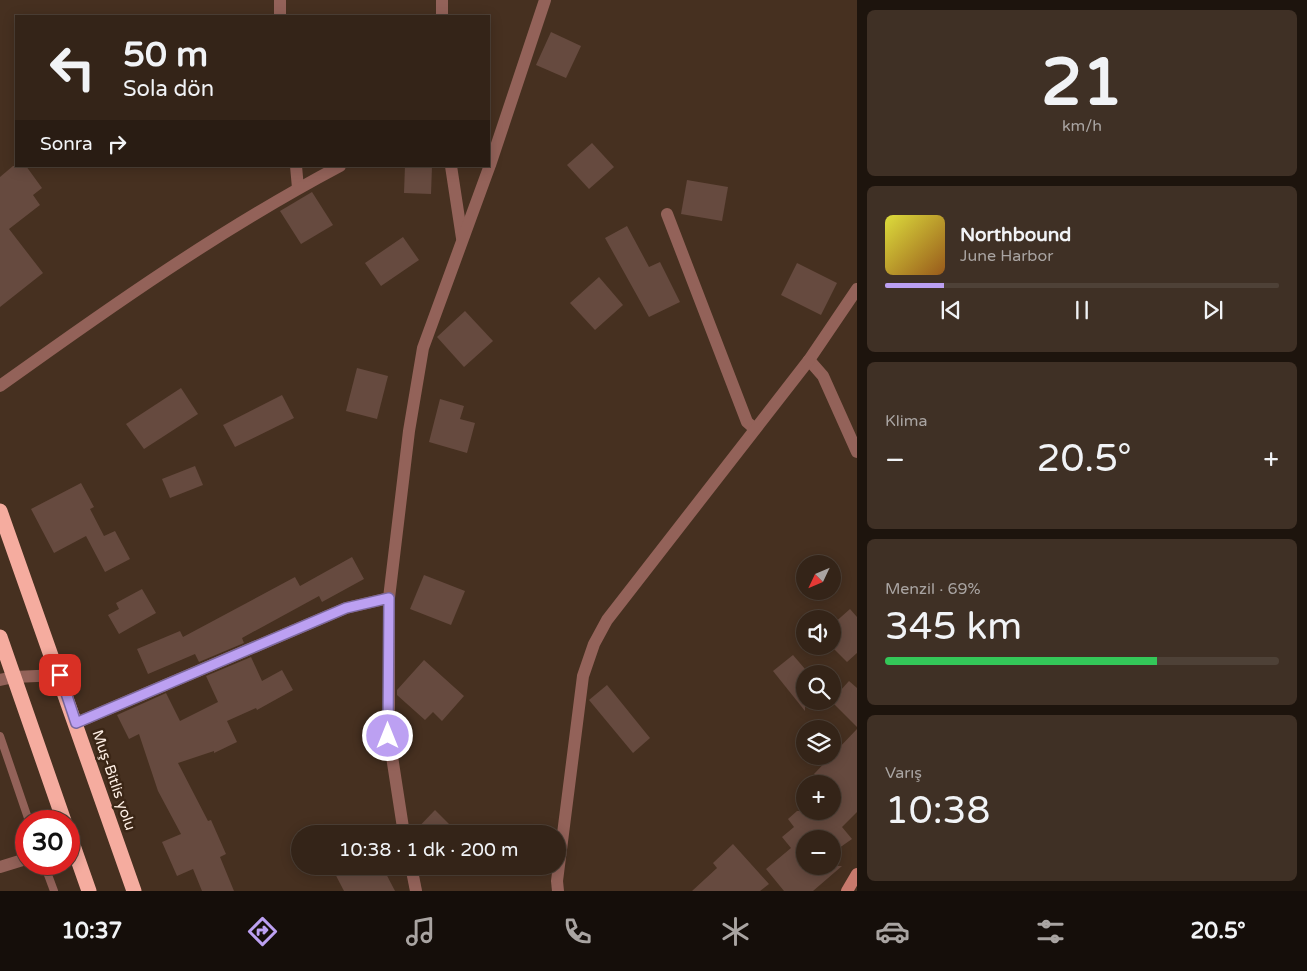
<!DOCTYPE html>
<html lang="tr">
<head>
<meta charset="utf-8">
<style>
  body { margin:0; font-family:"Varela Round",sans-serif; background:#3f3025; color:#f1f3f6; height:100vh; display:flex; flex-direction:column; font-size:19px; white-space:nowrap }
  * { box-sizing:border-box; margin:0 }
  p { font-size:16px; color:#a9a4a2 }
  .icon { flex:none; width:28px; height:28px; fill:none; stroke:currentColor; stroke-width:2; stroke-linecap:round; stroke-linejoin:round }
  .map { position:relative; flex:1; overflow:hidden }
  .side { display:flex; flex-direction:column; gap:10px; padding:10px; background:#1d140d; width:450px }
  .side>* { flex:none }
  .top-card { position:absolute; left:15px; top:15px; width:475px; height:152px; border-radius:0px; box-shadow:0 2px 12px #0003,0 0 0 1px #4e4137; background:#342418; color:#f1f3f6; overflow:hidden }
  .needle { width:32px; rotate:226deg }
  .controls { position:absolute; left:796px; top:555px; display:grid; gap:10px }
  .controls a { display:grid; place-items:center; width:45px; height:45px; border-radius:50%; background:#342418; box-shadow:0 2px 12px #0003,0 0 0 1px #4e4137; font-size:25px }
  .speed { position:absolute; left:15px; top:810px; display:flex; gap:10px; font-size:25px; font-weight:700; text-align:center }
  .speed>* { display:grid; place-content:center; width:65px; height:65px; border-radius:50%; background:#342418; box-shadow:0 2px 12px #0003,0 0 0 1px #4e4137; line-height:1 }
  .speed .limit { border:8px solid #d22; background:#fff; color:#111 }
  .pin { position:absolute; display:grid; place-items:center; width:42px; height:42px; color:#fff; margin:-21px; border-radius:10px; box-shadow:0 2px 8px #0006 }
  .me { position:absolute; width:55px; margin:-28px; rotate:0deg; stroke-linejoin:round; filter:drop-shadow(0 0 4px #0008) }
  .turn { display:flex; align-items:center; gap:18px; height:105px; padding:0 25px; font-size:22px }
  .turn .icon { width:65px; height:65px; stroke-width:2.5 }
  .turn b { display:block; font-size:35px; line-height:42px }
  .then { display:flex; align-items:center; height:48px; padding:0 25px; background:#0003; gap:10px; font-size:19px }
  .big { font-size:38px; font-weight:600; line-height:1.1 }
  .side .tile { flex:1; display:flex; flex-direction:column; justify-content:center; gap:8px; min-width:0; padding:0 18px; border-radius:8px; background:#3f3025 }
  .side .dial { align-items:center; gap:0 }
  .dial b { font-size:65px; line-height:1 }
  .song { display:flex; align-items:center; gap:15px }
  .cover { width:60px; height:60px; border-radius:8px; background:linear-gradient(135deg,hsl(60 70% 55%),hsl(30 70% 35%)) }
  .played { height:5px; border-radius:2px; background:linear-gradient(90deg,#bca0f2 15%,#4e4137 15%) }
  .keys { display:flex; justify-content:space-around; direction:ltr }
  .heat { display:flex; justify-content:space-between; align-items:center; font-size:28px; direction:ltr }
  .charge { height:8px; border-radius:4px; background:linear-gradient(90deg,#34c759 69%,#4e4137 0) }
  .trip { position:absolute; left:291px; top:825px; width:275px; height:50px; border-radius:25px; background:#342418; box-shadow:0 2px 12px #0003,0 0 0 1px #4e4137; font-weight:600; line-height:50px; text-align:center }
  .menu { display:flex; height:80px; justify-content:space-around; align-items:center; background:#150e0a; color:#a9a4a2 }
  .menu .icon { width:35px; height:35px }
  .menu .active { color:#bca0f2 }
  .menu b { font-size:22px; color:#f1f3f6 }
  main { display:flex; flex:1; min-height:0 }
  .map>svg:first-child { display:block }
  .building { fill:#664a3f }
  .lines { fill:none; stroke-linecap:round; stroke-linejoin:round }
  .lane { stroke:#936259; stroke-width:8 }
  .street { stroke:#936259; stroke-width:12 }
  .secondary { stroke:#c7796c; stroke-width:12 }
  .highway { stroke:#f5ac9f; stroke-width:15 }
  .route-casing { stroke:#7a689d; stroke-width:12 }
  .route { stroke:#bca0f2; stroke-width:9 }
  .labels { text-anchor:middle; stroke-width:5; stroke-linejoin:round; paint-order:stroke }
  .street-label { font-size:15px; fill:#feefe5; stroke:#3b2616 }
</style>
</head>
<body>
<main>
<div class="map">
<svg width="857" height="891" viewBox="0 0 857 891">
  <rect width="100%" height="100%" fill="#463020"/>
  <g class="building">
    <path d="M 551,32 L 581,46 L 566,78 L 536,65 Z"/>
    <path d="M 592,143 L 614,167 L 589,189 L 567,165 Z"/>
    <path d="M 13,166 L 26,166 L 42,188 L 33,195 L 40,205 L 9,229 L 43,273 L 0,307 L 0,177 Z"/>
    <path d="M 405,166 L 432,166 L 431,194 L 404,193 Z"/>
    <path d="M 687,180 L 728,187 L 722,221 L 681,214 Z"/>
    <path d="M 312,192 L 333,225 L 301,244 L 280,211 Z"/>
    <path d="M 627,226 L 649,267 L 660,262 L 680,302 L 649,317 L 605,238 Z"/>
    <path d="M 403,237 L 419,260 L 381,286 L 365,263 Z"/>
    <path d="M 797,263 L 837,283 L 821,315 L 781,295 Z"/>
    <path d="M 599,277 L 623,305 L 595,330 L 570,303 Z"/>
    <path d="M 465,311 L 493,341 L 464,367 L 437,337 Z"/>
    <path d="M 357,368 L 388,376 L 377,419 L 346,411 Z"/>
    <path d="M 181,388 L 198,414 L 144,449 L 126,424 Z"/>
    <path d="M 282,395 L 294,418 L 235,447 L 223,425 Z"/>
    <path d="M 440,399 L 464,406 L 460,419 L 475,423 L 467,453 L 429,442 Z"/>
    <path d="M 195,466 L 203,485 L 170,498 L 162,479 Z"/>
    <path d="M 81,483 L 94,507 L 90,509 L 104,536 L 115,531 L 130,559 L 105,572 L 86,536 L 54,553 L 31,509 Z"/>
    <path d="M 352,557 L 364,579 L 322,602 L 319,596 L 242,638 L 244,643 L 199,662 L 195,654 L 148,674 L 137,649 L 180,631 L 183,637 L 295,577 L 300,586 Z"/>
    <path d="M 424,575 L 465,591 L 451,625 L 410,609 Z"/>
    <path d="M 142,589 L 156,613 L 119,634 L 108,615 L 119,609 L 116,603 Z"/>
    <path d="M 850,609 L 857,617 L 857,653 L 847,662 L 832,647 L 832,625 Z"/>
    <path d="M 793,655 L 805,669 L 805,711 L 773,671 Z"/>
    <path d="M 251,657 L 262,681 L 282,670 L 293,690 L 257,710 L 256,708 L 227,721 L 237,742 L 214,753 L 214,751 L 178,763 L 208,821 L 211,820 L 226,854 L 220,857 L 234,891 L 202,891 L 193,869 L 177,876 L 162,842 L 181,834 L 158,791 L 139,734 L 129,739 L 117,715 L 166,693 L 180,721 L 218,702 L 206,676 Z"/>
    <path d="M 424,660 L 464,696 L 442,721 L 433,712 L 425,720 L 397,695 L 397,690 Z"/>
    <path d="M 849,681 L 857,688 L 857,727 L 831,701 Z"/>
    <path d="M 607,685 L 650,738 L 633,753 L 589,700 Z"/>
    <path d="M 857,729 L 857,812 L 842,827 L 852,839 L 832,853 L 832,839 L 805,839 L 805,866 L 842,866 L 813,891 L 784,891 L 766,869 L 791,848 L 782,837 L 794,827 L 788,819 L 797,811 L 832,811 L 832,784 L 825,784 L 814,774 Z"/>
    <path d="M 435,810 L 459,834 L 412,834 Z"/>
    <path d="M 733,844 L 769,884 L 760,891 L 692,891 L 717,868 L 713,863 Z"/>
    <path d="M 331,866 L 382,866 L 395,891 L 344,891 Z"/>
  </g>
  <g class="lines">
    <g class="lane">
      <path d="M 0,736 L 29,821"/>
      <path d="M 44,864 L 54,891"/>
    </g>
    <g class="street">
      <path d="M 280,0 L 280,16"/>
      <path d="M 442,0 L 442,16"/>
      <path d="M 296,166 L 298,188"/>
      <path d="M 451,166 L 462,238"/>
      <path d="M 667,214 L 747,422 L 755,429"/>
      <path d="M 809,360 L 823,376 L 857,452"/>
      <path d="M 0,386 C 110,307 221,229 340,166"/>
      <path d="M 0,680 L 14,677 L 60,675"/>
      <path d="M 76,723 L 346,608 L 389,598"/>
      <path d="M 404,834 L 389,737 L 389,598 L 409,431 L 423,348 L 490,165 L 545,0"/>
      <path d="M 411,866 L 416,891"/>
      <path d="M 0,867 L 26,859"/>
      <path d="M 558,891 L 557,881 L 583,676 L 594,644 L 607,620 L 809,360 L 857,289"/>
    </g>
    <path class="secondary" d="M 847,891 L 857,874"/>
    <g class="highway">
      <path d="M 0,511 L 134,891"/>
      <path d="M 0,637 L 64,821"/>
      <path d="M 69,834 L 89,891"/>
    </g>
  </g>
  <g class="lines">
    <defs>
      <path id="route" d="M 60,675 L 76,723 L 346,608 L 389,598 L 388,736"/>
    </defs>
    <use href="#route" class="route-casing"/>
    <use href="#route" class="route"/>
  </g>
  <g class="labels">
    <g class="street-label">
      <text transform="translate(114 780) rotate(71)" y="5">Muş-Bitlis yolu</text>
    </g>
  </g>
</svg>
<div class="controls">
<a><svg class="needle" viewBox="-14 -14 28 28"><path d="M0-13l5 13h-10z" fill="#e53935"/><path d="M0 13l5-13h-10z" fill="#a9a4a2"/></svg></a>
<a><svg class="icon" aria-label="sound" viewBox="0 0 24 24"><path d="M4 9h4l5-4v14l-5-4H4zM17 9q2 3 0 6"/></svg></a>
<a><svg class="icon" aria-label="search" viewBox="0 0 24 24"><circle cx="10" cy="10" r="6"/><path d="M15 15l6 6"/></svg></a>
<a><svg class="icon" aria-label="layers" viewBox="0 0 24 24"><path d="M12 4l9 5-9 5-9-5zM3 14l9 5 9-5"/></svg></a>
<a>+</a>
<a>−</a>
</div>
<div class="speed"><div class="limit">30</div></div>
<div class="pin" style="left:60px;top:675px;background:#d93025"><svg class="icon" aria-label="arrive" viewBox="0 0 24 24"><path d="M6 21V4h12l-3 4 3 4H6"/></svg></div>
<svg class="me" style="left:388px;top:736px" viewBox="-20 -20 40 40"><circle r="17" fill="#bca0f2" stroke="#fff" stroke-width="3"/><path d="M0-11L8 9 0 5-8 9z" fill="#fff"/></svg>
<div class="trip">10:38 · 1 dk · 200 m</div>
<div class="top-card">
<div class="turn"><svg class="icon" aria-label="left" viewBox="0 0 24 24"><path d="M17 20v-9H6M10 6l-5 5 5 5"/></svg><div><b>50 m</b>Sola dön</div></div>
<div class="then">Sonra<svg class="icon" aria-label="right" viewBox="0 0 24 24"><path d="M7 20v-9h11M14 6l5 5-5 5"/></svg></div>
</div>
</div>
<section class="side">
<div class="tile dial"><b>21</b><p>km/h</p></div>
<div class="tile">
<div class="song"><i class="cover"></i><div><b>Northbound</b><p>June Harbor</p></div></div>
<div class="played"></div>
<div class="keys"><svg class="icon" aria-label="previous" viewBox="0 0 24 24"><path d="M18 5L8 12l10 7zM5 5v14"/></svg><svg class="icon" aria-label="pause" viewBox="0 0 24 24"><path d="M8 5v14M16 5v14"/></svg><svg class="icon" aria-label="next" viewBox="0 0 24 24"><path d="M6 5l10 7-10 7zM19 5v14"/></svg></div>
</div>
<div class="tile"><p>Klima</p>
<div class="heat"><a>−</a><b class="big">20.5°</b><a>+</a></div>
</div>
<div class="tile"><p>Menzil · 69%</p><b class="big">345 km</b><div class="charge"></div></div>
<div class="tile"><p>Varış</p><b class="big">10:38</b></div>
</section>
</main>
<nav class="menu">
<b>10:37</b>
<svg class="icon active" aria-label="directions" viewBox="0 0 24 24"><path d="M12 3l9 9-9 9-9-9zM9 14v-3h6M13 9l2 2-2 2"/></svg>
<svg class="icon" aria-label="music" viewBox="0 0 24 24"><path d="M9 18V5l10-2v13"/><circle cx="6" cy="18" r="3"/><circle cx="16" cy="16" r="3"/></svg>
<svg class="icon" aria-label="phone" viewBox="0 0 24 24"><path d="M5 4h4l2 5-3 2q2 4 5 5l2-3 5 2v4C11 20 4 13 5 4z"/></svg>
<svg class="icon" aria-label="climate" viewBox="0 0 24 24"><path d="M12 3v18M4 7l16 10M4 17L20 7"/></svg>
<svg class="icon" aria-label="car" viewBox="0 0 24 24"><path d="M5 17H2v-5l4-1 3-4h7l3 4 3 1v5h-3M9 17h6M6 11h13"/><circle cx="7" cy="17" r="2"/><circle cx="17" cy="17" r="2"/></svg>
<svg class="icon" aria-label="filters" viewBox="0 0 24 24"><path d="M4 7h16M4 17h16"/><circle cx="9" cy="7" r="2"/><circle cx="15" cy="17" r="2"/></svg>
<b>20.5°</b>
</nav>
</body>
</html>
